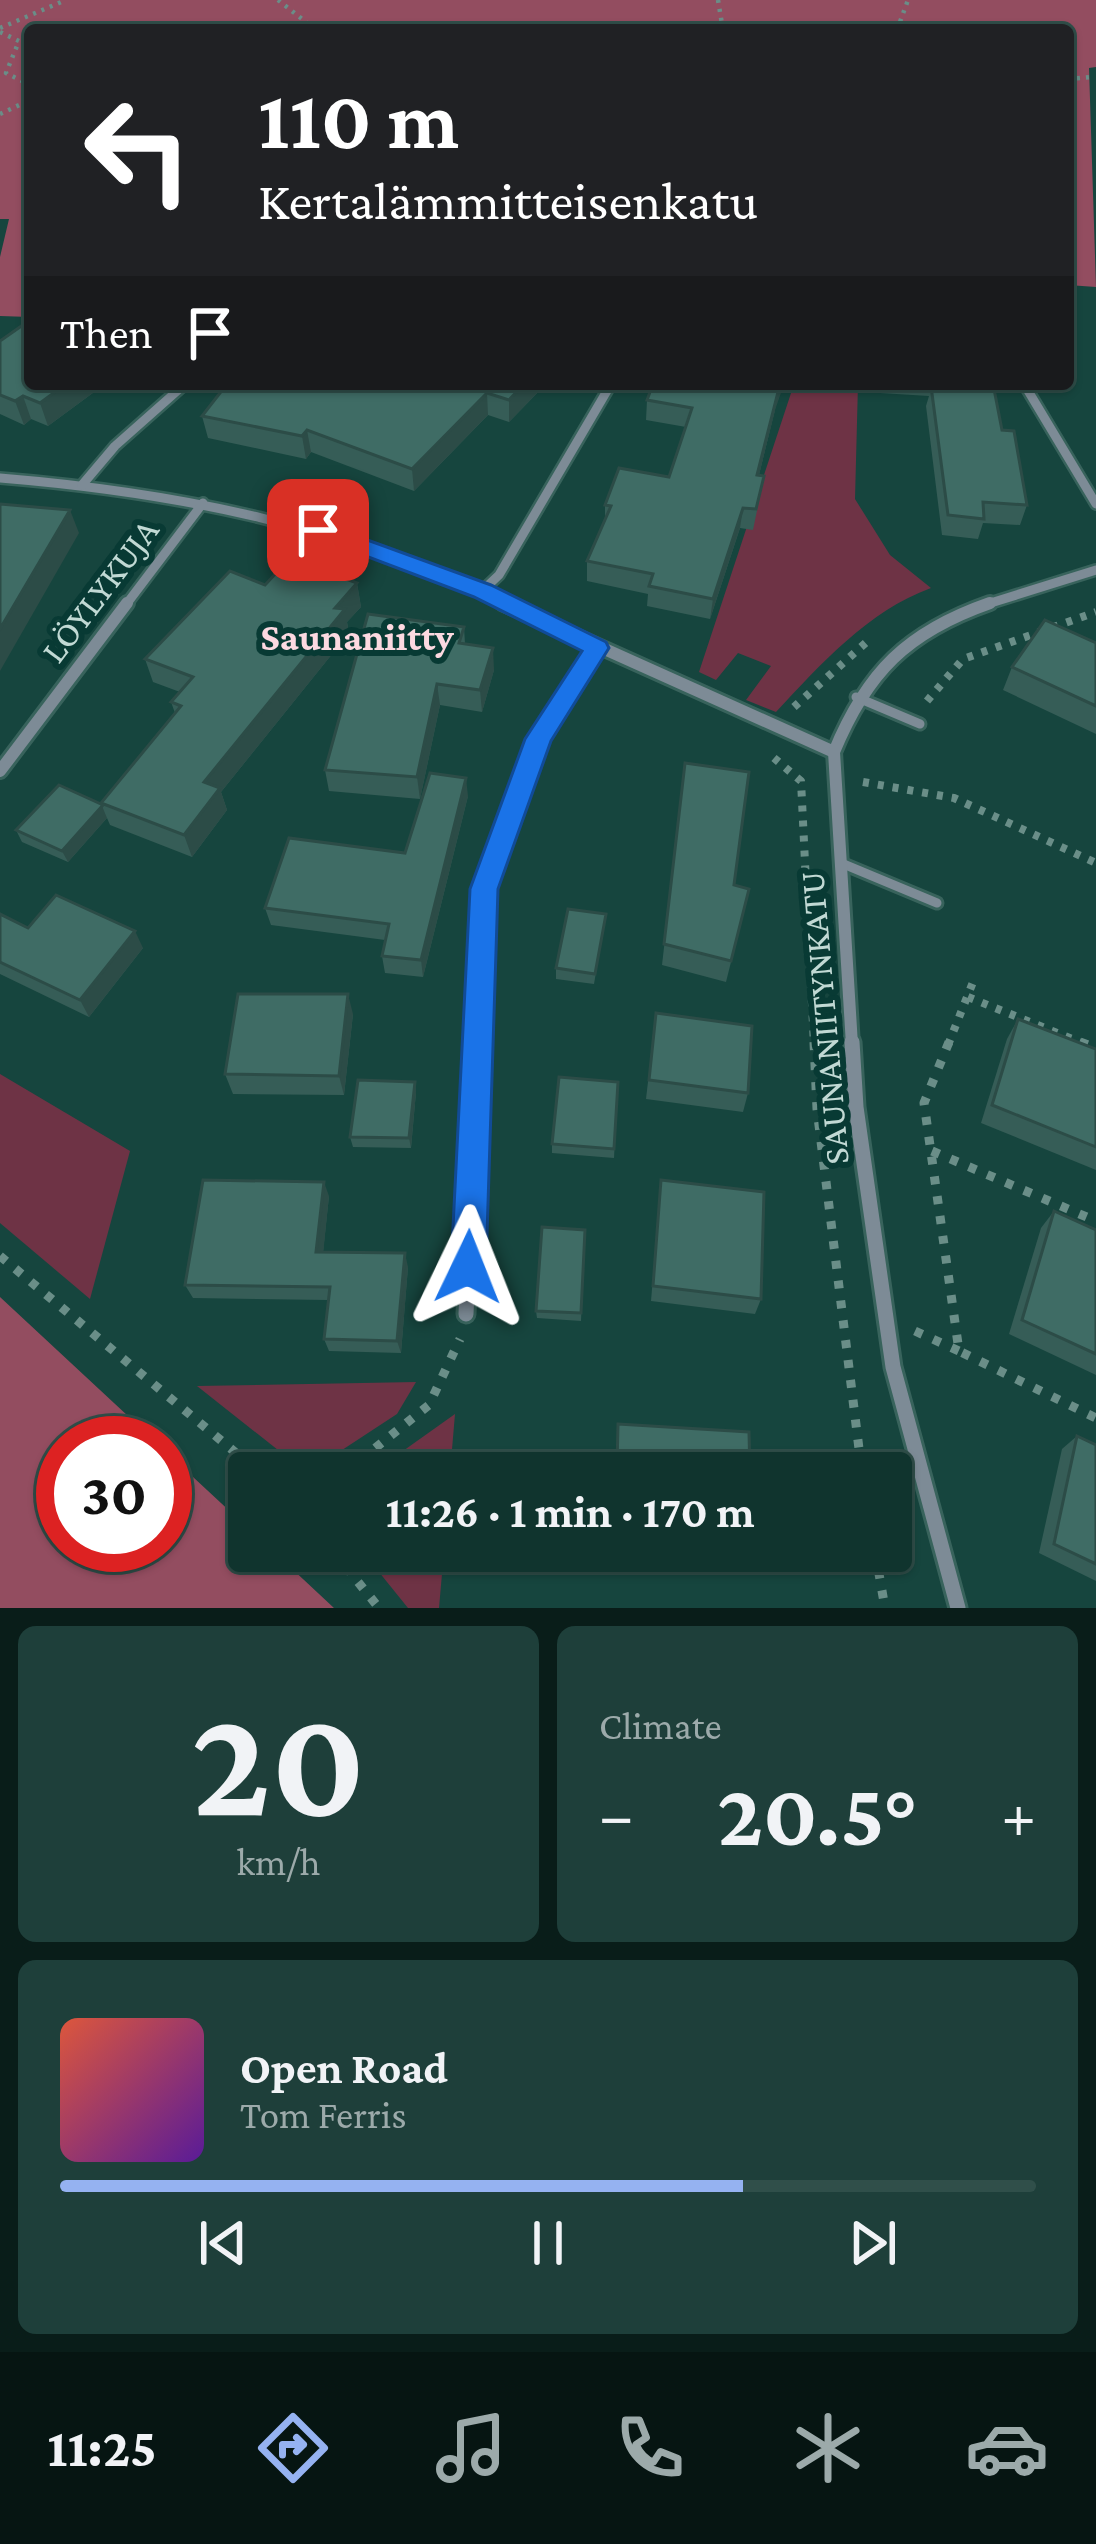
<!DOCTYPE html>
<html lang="en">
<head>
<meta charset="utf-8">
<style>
  body { margin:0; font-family:"Crimson Pro",serif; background:#1e3f3a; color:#f1f3f6; height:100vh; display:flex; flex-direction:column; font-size:45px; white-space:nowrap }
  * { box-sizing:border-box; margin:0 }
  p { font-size:39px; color:#9caaaa }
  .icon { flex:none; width:66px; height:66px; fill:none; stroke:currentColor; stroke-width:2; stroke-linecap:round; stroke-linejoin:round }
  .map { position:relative; height:1608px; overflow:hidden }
  .panel { display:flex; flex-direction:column; gap:18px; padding:18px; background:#091d19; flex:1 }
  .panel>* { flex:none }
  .top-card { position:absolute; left:24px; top:24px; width:1050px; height:366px; border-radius:12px; box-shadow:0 3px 9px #0004,0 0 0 3px #304f4a; background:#202124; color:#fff; overflow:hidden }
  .speed { position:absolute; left:36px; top:1416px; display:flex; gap:24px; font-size:60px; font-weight:700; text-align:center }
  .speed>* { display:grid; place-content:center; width:156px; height:156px; border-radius:50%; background:#10342e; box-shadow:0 3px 9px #0004,0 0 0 3px #304f4a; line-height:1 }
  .speed .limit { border:18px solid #d22; background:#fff; color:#111 }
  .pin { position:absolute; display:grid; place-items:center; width:102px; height:102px; color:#fff; margin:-51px; border-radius:24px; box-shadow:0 6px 18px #0006 }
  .me { position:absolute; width:132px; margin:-66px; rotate:2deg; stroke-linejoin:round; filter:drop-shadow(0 0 9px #0008) }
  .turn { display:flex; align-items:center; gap:42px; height:252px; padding:0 36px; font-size:54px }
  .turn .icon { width:156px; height:156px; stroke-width:2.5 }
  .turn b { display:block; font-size:84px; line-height:102px }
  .then { display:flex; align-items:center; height:114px; padding:0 36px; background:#0003; gap:24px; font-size:45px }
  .big { font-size:90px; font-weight:700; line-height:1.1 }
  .panel .card { flex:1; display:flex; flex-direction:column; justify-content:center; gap:18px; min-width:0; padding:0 42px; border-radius:18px; background:#1e3f3a }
  .panel .dial { align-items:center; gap:0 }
  .dial b { font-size:156px; line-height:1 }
  .song { display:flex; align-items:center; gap:36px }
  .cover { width:144px; height:144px; border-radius:18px; background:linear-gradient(135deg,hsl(10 70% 55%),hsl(270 70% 35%)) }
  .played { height:12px; border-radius:6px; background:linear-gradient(90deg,#95b2f1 70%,#304f4a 70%) }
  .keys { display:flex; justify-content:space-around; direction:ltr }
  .heat { display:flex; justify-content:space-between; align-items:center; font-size:66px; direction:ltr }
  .panel .tiles { flex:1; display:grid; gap:18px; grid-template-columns:1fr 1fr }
  .card:last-child { grid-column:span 2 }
  .trip { position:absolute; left:228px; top:1452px; width:684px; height:120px; border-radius:12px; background:#10342e; box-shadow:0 3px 9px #0004,0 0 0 3px #304f4a; font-weight:700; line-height:120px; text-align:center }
  .menu { display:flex; height:192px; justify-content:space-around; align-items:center; background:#061512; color:#9caaaa }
  .menu .icon { width:84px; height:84px }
  .menu .current { color:#95b2f1 }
  .menu b { font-size:54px; color:#f1f3f6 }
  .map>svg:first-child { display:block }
  .green { fill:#6e3345 }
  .forest { fill:#934d60 }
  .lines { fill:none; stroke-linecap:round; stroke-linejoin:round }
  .service-casing { stroke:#38635c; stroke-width:15 }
  .minor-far2-casing { stroke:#38635c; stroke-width:14 }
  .minor-far1-casing { stroke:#38635c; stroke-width:18 }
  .minor-casing { stroke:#38635c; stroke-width:21 }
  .path-far2 { stroke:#6a8e88; stroke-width:4.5; stroke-dasharray:3 6; stroke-linecap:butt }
  .path-far1 { stroke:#6a8e88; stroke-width:8; stroke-dasharray:6 9; stroke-linecap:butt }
  .path { stroke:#6a8e88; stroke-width:9; stroke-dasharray:8 12; stroke-linecap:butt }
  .service { stroke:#7d8b96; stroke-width:9 }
  .minor-far2 { stroke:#7d8b96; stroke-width:9 }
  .minor-far1 { stroke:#7d8b96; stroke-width:12 }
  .minor { stroke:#7d8b96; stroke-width:15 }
  .wall { fill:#365d57 }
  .shaded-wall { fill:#2c4c47 }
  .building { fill:#3f6c65; stroke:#2c4c47; stroke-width:3 }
  .route { fill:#1a73e8; stroke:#114b97; stroke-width:3 }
  .labels { text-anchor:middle; stroke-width:12; stroke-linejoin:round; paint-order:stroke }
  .street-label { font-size:36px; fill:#c1d9d4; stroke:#083a34 }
  .neighbourhood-label { font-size:39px; font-weight:bold; fill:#fcd9e1; stroke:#083a34 }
</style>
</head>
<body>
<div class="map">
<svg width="1096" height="1608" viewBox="0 0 1096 1608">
  <rect width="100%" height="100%" fill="#16453e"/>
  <g class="green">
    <path d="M 794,384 L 858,384 L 855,499 L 890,555 L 931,588 C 868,611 821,664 776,712 L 746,700 L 771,666 L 738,653 L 716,680 L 699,672 Z"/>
    <path d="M 0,1074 L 130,1151 L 90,1299 L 0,1223 Z"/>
    <path d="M 416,1382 L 397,1414 L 307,1473 L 197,1386 Z"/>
    <path d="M 455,1414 L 450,1473 L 372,1473 Z"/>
    <path d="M 362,1551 L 444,1551 L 439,1608 L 408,1608 Z"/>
  </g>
  <g class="forest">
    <path d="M 0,0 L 1096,0 L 1096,67 L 1089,68 L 1096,287 L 1068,285 L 1068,30 L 30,30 L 30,317 L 0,316 L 0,257 L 9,219 L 0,219 Z"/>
    <path d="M 0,1297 L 157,1443 L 63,1443 L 63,1545 L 165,1545 L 165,1451 L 249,1529 L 249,1551 L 273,1551 L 334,1608 L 0,1608 Z"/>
  </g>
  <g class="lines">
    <defs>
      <g id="service">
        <path d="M 856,697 L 920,724"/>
        <path d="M 841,863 L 937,903"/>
      </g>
      <g id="minor-far2">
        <path d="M 1024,384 L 1096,504"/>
        <path d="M 0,478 C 182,493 342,526 508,606"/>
        <path d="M 82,485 L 115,446 L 185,384"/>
        <path d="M 482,591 L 499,575 L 611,384"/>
        <path d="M 125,606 L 203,503"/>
        <path d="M 981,606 L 1096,570"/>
      </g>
      <g id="minor-far1">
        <path d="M 502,603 L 834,752"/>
        <path d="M 0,771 L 127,603"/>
        <path d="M 477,1045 L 484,889 L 539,739 L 597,648"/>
        <path d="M 852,1045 L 834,752 C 867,672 907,632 990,603"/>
      </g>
      <g id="minor">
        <path d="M 852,1042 L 856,1107 L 893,1367 L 958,1608"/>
        <path d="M 466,1314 L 478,1042"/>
      </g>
    </defs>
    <use href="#service" class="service-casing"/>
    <use href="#minor-far2" class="minor-far2-casing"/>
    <use href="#minor-far1" class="minor-far1-casing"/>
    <use href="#minor" class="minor-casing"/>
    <g class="path-far2">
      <path d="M 278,0 L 316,30"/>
      <path d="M 718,0 L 723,30"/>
      <path d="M 0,28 L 66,0"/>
      <path d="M 897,30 L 908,0"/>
      <path d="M 0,32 L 19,41 L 6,73 L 30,85"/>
      <path d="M 1068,79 L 1092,77"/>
      <path d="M 0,114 L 30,100"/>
    </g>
    <g class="path-far1">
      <path d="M 927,701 L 963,659 L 1096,612"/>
      <path d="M 794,707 L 871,638"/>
      <path d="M 774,758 L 801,781 L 814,1045"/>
      <path d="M 863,782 L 954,798 L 1096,863"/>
      <path d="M 968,997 L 1087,1045"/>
      <path d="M 948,1045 L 973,982"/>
    </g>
    <g class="path">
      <path d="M 814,1042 L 817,1109 L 862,1473"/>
      <path d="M 949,1042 L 924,1103 L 959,1351 L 1096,1418"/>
      <path d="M 1080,1042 L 1096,1048"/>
      <path d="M 932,1151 L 1096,1221"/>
      <path d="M 0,1256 L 260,1473"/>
      <path d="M 915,1331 L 959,1351"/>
      <path d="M 344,1473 L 429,1405 L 460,1339"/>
      <path d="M 333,1551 L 379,1608"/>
      <path d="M 875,1551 L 885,1608"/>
    </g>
    <use href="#service" class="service"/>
    <use href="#minor-far2" class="minor-far2"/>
    <use href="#minor-far1" class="minor-far1"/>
    <use href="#minor" class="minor"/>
  </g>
  <g class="wall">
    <path d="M 0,341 L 30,384 L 105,384 L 48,426 L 31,419 L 24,425 L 0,414 Z"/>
    <path d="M 546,384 L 509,422 L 488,415 L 414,491 L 311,452 L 306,459 L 208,438 L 202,416 Z"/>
    <path d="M 880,384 L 958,384 L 957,387 L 1002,430 L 1027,505 L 1020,525 L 983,523 L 978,539 L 942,535 L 926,406 L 929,396 L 880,393 Z"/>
    <path d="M 647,400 L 775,410 L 759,475 L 760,496 L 753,530 L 740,528 L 710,619 L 647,606 L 648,594 L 587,581 L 587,561 L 605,520 L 605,505 L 669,477 L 686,427 L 646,420 Z"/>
    <path d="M 357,583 L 361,607 L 347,622 L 349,633 L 221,792 L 227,810 L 192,857 L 110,825 L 107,818 L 68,862 L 22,842 L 16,830 L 102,804 L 175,713 L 171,702 L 180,692 L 153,682 L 145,659 Z"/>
    <path d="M 464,627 L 465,644 L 494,670 L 482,712 L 440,705 L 420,799 L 329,791 L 325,770 Z"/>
    <path d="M 1096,643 L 1096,734 L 1003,690 L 1012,667 Z"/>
    <path d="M 685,763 L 744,910 L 726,982 L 662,965 Z"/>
    <path d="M 468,796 L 423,977 L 385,973 L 382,956 L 385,940 L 271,925 L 265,908 L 405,853 Z"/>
    <path d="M 0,914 L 28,928 L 143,948 L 89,1017 L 0,974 Z"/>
    <path d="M 606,914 L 594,984 L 556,979 L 556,968 Z"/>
    <path d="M 656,1013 L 748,1093 L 743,1112 L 646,1099 Z"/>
    <path d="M 353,1014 L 344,1095 L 233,1094 L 225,1074 Z"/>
    <path d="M 1018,1019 L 1096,1049 L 1096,1170 L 981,1123 L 1007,1039 Z"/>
    <path d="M 415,1082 L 416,1092 L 411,1148 L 353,1147 L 350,1137 Z"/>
    <path d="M 618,1082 L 614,1158 L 552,1153 L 552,1144 Z"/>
    <path d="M 661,1180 L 761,1299 L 755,1314 L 651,1301 Z"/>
    <path d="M 329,1196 L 323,1252 L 408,1267 L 401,1353 L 329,1351 L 324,1339 L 328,1300 L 193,1298 L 185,1285 Z"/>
    <path d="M 1054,1211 L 1096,1230 L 1096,1375 L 1009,1334 L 1041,1228 Z"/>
    <path d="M 585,1230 L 581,1321 L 537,1318 L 536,1311 Z"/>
    <path d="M 1077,1436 L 1096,1445 L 1096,1581 L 1039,1553 L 1062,1449 Z"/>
    <path d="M 576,1551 L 575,1571 L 485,1565 L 484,1558 Z"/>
    <path d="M 603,1551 L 753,1551 L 753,1553 L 748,1561 Z"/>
  </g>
  <g class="shaded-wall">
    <path d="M 66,384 L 105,384 L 48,426 L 40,403 Z"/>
    <path d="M 524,384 L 546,384 L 509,422 L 509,400 Z"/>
    <path d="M 780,384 L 784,384 L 775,410 L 754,495 L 757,475 Z"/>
    <path d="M 487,393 L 488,415 L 414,491 L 412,469 Z"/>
    <path d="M 23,396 L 31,419 L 24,425 L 15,401 Z"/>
    <path d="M 307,430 L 311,452 L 306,459 L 302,436 Z"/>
    <path d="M 743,508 L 740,528 L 710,619 L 713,599 Z"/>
    <path d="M 70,510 L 79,533 L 0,671 L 0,629 Z"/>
    <path d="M 357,583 L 361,607 L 347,622 L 349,633 L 221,792 L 227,810 L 192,857 L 184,835 L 204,782 L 335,608 Z"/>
    <path d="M 493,648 L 494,670 L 482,712 L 480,690 Z"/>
    <path d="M 437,684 L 440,705 L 420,799 L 417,777 Z"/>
    <path d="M 466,778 L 468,796 L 423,977 L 421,960 Z"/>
    <path d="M 102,806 L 107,818 L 68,862 L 62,851 Z"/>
    <path d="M 135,931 L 143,948 L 89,1017 L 80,1000 Z"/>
    <path d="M 348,994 L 353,1014 L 344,1095 L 339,1076 Z"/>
    <path d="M 415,1082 L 416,1092 L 411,1148 L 409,1138 Z"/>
    <path d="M 324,1182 L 329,1196 L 322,1265 L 316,1252 Z"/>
    <path d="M 405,1253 L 408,1267 L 401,1353 L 397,1341 Z"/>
  </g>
  <g class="building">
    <path d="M 30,320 L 30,384 L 66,384 L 40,403 L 23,396 L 15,401 L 0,395 L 0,341 Z"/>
    <path d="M 227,384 L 524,384 L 509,400 L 487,393 L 412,469 L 307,430 L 302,436 L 202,416 Z"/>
    <path d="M 653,384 L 780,384 L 757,475 L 764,476 L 756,509 L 743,508 L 713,599 L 649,586 L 653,574 L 587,561 L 611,506 L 605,505 L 619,468 L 669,477 L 692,408 L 647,400 Z"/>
    <path d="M 931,386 L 994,389 L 1002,430 L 1014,431 L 1027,505 L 983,502 L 984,519 L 948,515 Z"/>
    <path d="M 0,504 L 70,510 L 0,629 Z"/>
    <path d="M 290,558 L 357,583 L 335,608 L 345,609 L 204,782 L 220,788 L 184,835 L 101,803 L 181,706 L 171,702 L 193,677 L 145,659 L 230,571 L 265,585 Z"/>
    <path d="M 368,614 L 464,627 L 459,643 L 493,648 L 480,690 L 437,684 L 417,777 L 325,770 Z"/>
    <path d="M 1045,620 L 1096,643 L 1096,706 L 1012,667 Z"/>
    <path d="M 685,763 L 749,772 L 734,885 L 749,889 L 731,961 L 664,944 Z"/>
    <path d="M 430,773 L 466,778 L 421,960 L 382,956 L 389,924 L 265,908 L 289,838 L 405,853 Z"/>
    <path d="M 59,785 L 103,805 L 62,851 L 16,830 Z"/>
    <path d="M 56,895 L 135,931 L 80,1000 L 0,962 L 0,914 L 28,928 Z"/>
    <path d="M 568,909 L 606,914 L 595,974 L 556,968 Z"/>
    <path d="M 238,994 L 348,994 L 339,1076 L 225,1074 Z"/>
    <path d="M 656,1013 L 752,1026 L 748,1093 L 649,1080 Z"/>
    <path d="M 1018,1019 L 1096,1049 L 1096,1147 L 992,1105 Z"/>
    <path d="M 559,1077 L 618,1082 L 614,1149 L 552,1144 Z"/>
    <path d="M 358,1080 L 415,1082 L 409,1138 L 350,1137 Z"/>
    <path d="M 203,1180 L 324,1182 L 316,1252 L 405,1253 L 397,1341 L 324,1339 L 330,1287 L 185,1285 Z"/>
    <path d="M 661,1180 L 764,1192 L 761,1299 L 653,1286 Z"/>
    <path d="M 1054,1211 L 1096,1230 L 1096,1354 L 1022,1320 Z"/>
    <path d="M 542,1227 L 585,1230 L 581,1313 L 536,1311 Z"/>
    <path d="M 618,1424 L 749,1432 L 750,1473 L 490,1473 L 492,1458 L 617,1466 Z"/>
    <path d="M 1077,1436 L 1096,1445 L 1096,1564 L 1054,1544 Z"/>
    <path d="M 484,1551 L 576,1551 L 575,1564 L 484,1558 Z"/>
  </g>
  <path class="route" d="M 318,522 L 491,585 L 606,642 L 609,648 L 551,741 L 498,889 L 486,1267 L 481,1279 L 468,1284 L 456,1279 L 451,1267 L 470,889 L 525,739 L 582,651 L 474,597 L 310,535 L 310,524 Z"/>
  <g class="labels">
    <g class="street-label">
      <text transform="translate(99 590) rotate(-53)" y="13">LÖYLYKUJA</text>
      <text transform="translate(823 1018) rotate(-95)" y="13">SAUNANIITYNKATU</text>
    </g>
    <g class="neighbourhood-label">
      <text x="357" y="650">Saunaniitty</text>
    </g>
  </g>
</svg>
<div class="speed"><div class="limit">30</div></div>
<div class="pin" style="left:318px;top:530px;background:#d93025"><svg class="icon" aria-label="arrive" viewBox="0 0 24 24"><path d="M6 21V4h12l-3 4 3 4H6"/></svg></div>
<svg class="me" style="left:468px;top:1267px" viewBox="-20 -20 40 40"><path d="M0-17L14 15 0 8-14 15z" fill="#1a73e8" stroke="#fff" stroke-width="4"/></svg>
<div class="trip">11:26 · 1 min · 170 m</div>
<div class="top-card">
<div class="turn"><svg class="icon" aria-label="left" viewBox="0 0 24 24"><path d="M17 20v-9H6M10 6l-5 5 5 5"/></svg><div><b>110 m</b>Kertalämmitteisenkatu</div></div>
<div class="then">Then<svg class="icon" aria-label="arrive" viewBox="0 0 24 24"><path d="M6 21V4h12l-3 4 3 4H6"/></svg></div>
</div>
</div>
<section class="panel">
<div class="tiles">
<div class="card dial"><b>20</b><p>km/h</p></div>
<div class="card"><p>Climate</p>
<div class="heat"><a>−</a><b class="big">20.5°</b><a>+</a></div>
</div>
<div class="card">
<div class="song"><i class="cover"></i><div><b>Open Road</b><p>Tom Ferris</p></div></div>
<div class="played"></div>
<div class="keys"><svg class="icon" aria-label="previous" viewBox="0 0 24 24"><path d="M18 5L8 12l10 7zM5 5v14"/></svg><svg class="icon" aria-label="pause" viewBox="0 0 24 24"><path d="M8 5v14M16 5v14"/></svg><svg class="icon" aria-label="next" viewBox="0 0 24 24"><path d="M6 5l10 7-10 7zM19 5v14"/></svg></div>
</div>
</div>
</section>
<nav class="menu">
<b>11:25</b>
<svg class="icon current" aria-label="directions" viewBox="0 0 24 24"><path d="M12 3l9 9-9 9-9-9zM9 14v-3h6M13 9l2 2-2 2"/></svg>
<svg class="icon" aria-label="music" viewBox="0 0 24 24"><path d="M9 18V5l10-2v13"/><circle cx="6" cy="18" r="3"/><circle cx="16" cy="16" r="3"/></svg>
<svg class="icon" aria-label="phone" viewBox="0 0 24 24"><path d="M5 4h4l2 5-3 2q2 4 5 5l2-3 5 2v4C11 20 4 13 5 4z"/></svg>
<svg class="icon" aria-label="climate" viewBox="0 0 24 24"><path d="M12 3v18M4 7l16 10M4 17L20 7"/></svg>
<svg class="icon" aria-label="car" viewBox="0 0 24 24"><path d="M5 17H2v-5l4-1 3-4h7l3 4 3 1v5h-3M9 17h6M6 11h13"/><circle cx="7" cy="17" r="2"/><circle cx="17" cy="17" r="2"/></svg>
</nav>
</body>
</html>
